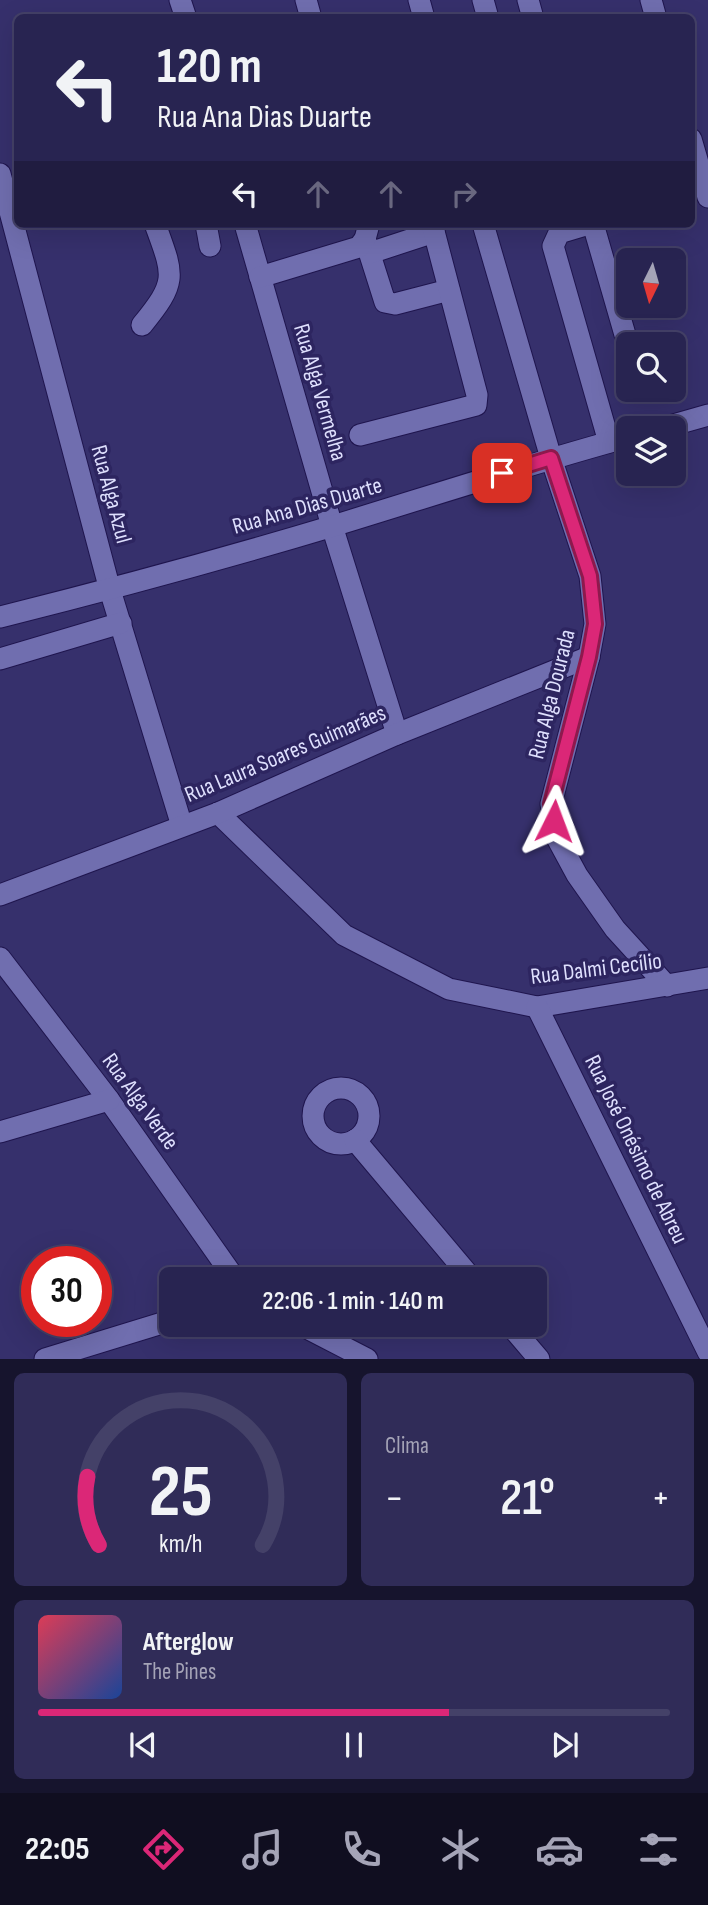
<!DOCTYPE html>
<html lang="pt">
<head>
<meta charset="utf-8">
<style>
  body { margin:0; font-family:"Sofia Sans Condensed",sans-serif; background:#302c58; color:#f1f3f6; height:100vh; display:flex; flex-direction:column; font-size:26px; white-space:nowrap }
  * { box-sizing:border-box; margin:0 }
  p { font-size:23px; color:#a5a4b7 }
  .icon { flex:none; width:38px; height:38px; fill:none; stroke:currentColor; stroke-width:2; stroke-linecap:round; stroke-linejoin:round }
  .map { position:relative; height:1359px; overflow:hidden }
  .side { display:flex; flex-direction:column; gap:14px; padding:14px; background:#16142d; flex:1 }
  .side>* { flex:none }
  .banner { position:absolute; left:14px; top:14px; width:681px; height:214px; border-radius:10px; box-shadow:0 7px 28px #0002,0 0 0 2px #444168; background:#282451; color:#f1f3f6; overflow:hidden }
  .needle { width:46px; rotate:185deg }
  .fabs { position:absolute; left:616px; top:248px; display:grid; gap:14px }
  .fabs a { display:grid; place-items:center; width:70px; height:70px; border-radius:10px; background:#282451; box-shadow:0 7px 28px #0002,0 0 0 2px #444168; font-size:35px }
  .speed { position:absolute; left:21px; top:1246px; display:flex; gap:14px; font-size:35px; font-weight:700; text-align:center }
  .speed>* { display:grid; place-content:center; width:91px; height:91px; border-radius:50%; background:#282451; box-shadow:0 7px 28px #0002,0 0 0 2px #444168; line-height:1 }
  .speed .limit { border:10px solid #d22; background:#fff; color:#111 }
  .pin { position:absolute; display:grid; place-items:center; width:60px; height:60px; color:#fff; margin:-30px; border-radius:14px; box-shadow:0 4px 10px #0006 }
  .me { position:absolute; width:77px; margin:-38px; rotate:3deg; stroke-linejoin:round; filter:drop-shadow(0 0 5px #0008) }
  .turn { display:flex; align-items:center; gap:24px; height:147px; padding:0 28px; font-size:32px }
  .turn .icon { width:91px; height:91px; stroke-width:2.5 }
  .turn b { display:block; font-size:49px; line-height:60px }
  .lanes { display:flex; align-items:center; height:66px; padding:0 28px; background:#0003; justify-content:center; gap:35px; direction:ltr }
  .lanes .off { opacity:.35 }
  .big { font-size:52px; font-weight:600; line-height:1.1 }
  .side .card { flex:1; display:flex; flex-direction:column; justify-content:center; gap:10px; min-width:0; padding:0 24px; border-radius:10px; background:#302c58 }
  .side .dial { align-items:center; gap:0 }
  .dial svg { height:182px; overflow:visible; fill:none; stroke:#444168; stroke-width:7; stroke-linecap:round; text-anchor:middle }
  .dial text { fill:#f1f3f6; stroke:none }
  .song { display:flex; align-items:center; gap:21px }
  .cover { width:84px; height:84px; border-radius:10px; background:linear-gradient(135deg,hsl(350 70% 55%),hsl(220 70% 35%)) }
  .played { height:7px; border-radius:4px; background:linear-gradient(90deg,#db2777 65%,#444168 65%) }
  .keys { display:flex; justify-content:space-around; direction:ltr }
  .heat { display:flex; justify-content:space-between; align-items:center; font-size:38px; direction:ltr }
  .side .tiles { flex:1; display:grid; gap:14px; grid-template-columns:1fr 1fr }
  .card:last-child { grid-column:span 2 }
  .trip { position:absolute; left:159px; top:1267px; width:388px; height:70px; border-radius:10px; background:#282451; box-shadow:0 7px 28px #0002,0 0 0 2px #444168; font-weight:600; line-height:70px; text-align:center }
  .menu { display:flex; height:112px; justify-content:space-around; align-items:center; background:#100e20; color:#a5a4b7 }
  .menu .icon { width:49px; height:49px }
  .menu .active { color:#db2777 }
  .menu b { font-size:32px; color:#f1f3f6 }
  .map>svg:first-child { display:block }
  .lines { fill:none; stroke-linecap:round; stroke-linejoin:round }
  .minor-casing { stroke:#1f154e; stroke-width:23 }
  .minor { stroke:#706eaf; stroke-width:21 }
  .route-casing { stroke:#8e194d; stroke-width:18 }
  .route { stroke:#db2777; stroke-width:12 }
  .labels { text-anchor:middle; stroke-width:7; stroke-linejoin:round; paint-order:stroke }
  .street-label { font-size:23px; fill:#dedffd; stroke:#2d2560 }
</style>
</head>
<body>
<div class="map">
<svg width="708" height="1359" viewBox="0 0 708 1359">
  <rect width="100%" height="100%" fill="#36306c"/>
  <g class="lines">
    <defs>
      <g id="minor">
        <path d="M 180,0 L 186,18"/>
        <path d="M 306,0 L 311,18"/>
        <path d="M 419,0 L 424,18"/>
        <path d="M 483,0 L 488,18"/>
        <path d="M 528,0 L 533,18"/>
        <path d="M 651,0 L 656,18"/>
        <path d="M 691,139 L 708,197"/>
        <path d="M 0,174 L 110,590 L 182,826"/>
        <path d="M 206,224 L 210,246"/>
        <path d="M 245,224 L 332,526 L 397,734"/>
        <path d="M 483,224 L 551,458 L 590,576 L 595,624 L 589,657 L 551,804 L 557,838 L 577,875 L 615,929 L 667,986"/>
        <path d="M 589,224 L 559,233 L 553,246 L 609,442"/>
        <path d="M 593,224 L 628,345"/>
        <path d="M 365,239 L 385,302 L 395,304 L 449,290"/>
        <path d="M 370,253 L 434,232"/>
        <path d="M 260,277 L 359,247 L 365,239 L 369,224"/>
        <path d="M 142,325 C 178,281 174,276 155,224"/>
        <path d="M 659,429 L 708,415"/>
        <path d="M 360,435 L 476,405 L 477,395 L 432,224"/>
        <path d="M 0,617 C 112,589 223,559 333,526 C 431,496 529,464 628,437"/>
        <path d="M 0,659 L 121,623"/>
        <path d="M 218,813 L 344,935 L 449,989 L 537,1007 L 708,978"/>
        <path d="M 0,895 L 218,813 L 397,734 L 589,657"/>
        <path d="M 0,958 L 109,1100 L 235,1279"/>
        <path d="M 537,1007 L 708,1352"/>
        <circle cx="341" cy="1116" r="28"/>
        <path d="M 0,1132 L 109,1100"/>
        <path d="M 355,1140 L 472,1279"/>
        <path d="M 301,1325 L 367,1359"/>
        <path d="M 510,1325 L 539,1359"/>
        <path d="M 45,1359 L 172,1320"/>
      </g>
    </defs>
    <use href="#minor" class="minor-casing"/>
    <use href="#minor" class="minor"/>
  </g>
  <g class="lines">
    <defs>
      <path id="route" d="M 502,473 L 551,458 L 590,576 L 595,624 L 589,657 L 551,804 L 554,821"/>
    </defs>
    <use href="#route" class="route-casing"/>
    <use href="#route" class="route"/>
  </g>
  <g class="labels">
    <g class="street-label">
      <text transform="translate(321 392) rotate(74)" y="8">Rua Alga Vermelha</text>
      <text transform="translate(112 494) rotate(75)" y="8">Rua Alga Azul</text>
      <text transform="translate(307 505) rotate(-16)" y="8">Rua Ana Dias Duarte</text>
      <text transform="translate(551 694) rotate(-76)" y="8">Rua Alga Dourada</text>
      <text transform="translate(285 753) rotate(-23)" y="8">Rua Laura Soares Guimarães</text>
      <text transform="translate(596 968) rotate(-7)" y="8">Rua Dalmi Cecílio</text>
      <text transform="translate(141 1101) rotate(54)" y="8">Rua Alga Verde</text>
      <text transform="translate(637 1149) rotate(64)" y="8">Rua José Onésimo de Abreu</text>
    </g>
  </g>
</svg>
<div class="fabs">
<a><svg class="needle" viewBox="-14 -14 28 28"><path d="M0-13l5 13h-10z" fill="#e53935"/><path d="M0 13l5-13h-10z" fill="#a5a4b7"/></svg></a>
<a><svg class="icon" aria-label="search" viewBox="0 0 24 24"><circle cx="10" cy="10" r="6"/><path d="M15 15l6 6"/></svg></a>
<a><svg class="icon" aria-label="layers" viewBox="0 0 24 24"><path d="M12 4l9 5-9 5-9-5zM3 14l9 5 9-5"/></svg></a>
</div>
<div class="speed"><div class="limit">30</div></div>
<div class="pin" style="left:502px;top:473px;background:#d93025"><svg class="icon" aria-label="arrive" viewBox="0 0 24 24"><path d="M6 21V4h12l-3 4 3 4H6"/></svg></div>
<svg class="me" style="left:554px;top:821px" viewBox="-20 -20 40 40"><path d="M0-17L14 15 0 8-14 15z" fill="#db2777" stroke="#fff" stroke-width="4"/></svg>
<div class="trip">22:06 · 1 min · 140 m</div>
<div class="banner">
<div class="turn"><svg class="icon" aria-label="left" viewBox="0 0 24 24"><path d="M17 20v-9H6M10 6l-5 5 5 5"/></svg><div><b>120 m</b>Rua Ana Dias Duarte</div></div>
<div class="lanes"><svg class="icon" aria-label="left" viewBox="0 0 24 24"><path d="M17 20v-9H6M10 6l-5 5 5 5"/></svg><svg class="icon off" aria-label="ahead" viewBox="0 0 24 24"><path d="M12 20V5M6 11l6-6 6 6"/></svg><svg class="icon off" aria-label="ahead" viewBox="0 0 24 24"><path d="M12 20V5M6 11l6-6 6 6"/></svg><svg class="icon off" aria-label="right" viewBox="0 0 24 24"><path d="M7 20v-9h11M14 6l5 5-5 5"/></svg></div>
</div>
</div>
<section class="side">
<div class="tiles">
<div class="card dial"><svg viewBox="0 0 100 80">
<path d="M14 69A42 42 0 1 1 86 69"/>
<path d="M14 69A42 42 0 0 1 9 39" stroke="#db2777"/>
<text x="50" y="56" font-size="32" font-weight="700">25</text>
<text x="50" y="72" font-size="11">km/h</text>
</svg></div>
<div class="card"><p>Clima</p>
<div class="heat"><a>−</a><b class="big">21°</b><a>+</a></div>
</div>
<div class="card">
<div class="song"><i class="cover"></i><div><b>Afterglow</b><p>The Pines</p></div></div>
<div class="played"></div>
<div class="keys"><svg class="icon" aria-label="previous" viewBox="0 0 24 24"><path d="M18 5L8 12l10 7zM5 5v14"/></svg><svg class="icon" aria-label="pause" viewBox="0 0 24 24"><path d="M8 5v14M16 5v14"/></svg><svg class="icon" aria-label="next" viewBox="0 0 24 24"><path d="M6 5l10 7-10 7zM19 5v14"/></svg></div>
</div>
</div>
</section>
<nav class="menu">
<b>22:05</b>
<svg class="icon active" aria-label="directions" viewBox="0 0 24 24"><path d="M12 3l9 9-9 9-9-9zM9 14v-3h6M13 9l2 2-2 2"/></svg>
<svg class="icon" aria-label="music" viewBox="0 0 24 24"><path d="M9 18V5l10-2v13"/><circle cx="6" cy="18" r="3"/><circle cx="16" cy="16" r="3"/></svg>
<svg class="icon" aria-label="phone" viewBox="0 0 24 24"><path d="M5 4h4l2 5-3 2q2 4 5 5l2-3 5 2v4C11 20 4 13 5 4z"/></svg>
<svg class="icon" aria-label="climate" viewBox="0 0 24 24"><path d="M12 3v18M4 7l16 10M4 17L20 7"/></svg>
<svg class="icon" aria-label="car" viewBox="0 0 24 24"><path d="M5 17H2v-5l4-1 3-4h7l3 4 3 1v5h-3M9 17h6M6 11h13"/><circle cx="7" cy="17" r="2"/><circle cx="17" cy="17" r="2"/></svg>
<svg class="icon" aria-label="filters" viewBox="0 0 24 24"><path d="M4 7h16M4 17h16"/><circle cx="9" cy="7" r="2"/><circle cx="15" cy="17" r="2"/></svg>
</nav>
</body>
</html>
